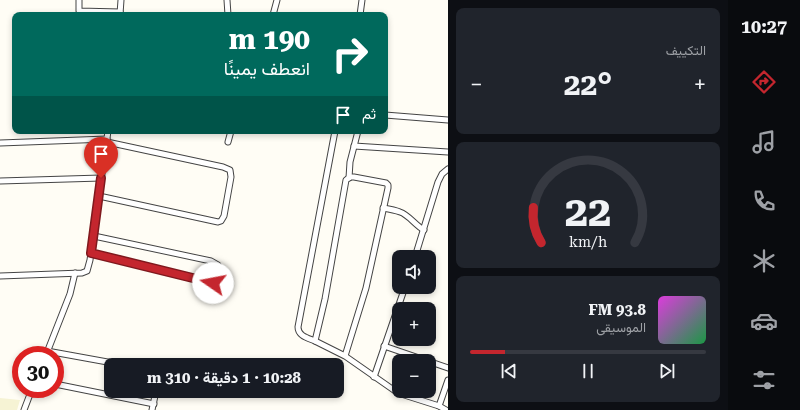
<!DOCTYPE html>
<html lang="ar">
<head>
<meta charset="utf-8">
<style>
  body { margin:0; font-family:"Roboto Serif",Vazirmatn,serif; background:#20242c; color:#f1f3f6; direction:rtl; height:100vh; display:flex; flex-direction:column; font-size:15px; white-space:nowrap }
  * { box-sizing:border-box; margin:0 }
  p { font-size:13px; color:#9ea1a6 }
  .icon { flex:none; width:22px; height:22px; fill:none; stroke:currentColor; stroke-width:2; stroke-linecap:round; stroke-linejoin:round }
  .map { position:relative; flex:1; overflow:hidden; direction:ltr }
  .side { display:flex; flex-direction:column; gap:8px; padding:8px; background:#0d0f14; width:280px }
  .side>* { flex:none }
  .hud { position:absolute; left:12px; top:12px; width:376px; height:122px; border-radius:8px; box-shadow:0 2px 6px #0003; direction:rtl; background:#00695c; color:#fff; overflow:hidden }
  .controls { position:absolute; left:392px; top:250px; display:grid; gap:8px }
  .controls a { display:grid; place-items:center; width:44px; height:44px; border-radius:8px; background:#171b24; box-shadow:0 2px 6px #0003; font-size:20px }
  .speed { position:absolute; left:12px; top:346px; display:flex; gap:8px; font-size:20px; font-weight:700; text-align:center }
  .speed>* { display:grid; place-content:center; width:52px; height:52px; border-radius:50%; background:#171b24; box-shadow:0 2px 6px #0003; line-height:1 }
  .speed .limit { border:6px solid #d22; background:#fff; color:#111 }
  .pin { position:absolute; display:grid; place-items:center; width:34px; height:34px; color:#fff; margin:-41px -17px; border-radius:50% 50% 50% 0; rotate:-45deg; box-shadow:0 0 4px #0007 }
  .pin .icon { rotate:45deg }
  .me { position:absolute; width:44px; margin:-22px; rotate:282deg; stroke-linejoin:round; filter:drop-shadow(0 0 3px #0008) }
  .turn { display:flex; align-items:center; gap:14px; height:84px; padding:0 12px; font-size:18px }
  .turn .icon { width:52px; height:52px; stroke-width:2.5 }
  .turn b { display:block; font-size:28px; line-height:34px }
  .then { display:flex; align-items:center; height:38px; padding:0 12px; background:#0003; gap:8px; font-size:15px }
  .big { font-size:30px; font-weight:700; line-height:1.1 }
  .side .card { flex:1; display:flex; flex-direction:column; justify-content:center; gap:6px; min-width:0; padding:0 14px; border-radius:8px; background:#20242c }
  .side .dial { align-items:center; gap:0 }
  .dial svg { height:104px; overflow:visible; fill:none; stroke:#363941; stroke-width:7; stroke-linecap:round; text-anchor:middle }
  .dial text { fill:#f1f3f6; stroke:none }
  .song { display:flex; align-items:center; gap:12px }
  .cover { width:48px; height:48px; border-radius:6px; background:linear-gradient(135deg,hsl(300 70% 55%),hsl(140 70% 35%)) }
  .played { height:4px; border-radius:2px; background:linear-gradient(90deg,#c4262e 15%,#363941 15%) }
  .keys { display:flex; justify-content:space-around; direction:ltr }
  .heat { display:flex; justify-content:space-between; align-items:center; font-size:22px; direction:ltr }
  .trip { position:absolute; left:104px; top:358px; width:240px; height:40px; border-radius:8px; background:#171b24; box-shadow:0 2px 6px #0003; font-weight:700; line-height:40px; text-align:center; direction:rtl }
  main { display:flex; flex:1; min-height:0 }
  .menu { display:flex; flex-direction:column; width:72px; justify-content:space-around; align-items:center; background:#090b0e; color:#9ea1a6 }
  .menu .icon { width:28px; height:28px }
  .menu .active { color:#c4262e }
  .menu b { font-size:18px; color:#f1f3f6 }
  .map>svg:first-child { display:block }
  .farmland { fill:#f6f3d4 }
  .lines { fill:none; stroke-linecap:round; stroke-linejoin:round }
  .minor-casing { stroke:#444; stroke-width:7 }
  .minor { stroke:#fff; stroke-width:5 }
  .route-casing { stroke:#7f191e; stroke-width:10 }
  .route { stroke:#c4262e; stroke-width:7 }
</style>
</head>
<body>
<main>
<nav class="menu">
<b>10:27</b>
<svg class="icon active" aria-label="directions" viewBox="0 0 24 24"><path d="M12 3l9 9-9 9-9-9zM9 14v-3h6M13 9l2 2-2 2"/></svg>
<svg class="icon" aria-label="music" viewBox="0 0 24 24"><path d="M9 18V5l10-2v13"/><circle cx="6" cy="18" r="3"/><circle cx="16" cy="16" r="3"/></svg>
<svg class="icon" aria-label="phone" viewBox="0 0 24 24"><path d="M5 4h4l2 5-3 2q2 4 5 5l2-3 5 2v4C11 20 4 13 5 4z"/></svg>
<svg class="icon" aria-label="climate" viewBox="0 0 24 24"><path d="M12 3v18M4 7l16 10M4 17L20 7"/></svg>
<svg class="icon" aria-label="car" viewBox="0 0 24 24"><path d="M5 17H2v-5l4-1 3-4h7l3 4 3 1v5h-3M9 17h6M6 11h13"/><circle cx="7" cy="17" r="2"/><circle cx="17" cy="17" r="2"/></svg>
<svg class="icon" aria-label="filters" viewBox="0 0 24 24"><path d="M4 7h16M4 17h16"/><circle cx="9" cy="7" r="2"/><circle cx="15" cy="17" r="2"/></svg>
</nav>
<section class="side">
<div class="card"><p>التكييف</p>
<div class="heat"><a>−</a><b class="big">22°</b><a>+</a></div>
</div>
<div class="card dial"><svg viewBox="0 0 100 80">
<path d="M14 69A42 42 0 1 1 86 69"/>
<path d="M14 69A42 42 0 0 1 8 42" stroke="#c4262e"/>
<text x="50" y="56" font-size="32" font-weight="700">22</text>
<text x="50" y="72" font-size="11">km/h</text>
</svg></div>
<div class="card">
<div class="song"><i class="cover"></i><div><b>93.8 FM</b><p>الموسيقى</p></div></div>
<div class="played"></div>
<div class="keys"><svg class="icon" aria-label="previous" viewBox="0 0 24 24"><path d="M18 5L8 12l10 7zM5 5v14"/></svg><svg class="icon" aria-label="pause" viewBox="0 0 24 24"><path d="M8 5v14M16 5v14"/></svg><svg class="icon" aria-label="next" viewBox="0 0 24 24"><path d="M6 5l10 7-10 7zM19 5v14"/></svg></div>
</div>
</section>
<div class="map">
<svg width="448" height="410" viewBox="0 0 448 410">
  <rect width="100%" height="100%" fill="#fffdf5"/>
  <path class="farmland" d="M 0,398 L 20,400 L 17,410 L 0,410 Z"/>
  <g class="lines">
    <defs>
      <g id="minor">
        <path d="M 79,0 L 79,11 L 120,12"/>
        <path d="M 227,0 L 228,15"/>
        <path d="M 120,14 L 121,0"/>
        <path d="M 273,15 L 277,0"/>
        <path d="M 360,15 L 362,0"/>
        <path d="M 385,115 L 448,120"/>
        <path d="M 228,142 L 231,131"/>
        <path d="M 0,143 L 107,139"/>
        <path d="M 354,146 L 448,152"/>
        <path d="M 349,178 L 350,162 L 358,131"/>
        <path d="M 0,181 L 101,178"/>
        <path d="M 99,196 L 218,222 L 221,221 L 224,216 L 231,177 L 230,170 L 223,167 L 107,142"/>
        <path d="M 383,208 C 389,209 395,210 400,212 C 409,215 415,225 424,230"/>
        <path d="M 91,253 L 210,283 L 213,283 L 216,280 L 218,265 L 211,261 L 94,236"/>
        <path d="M 415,257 L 438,182 L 442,174 L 448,169"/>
        <path d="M 0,276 L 82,273 L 87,271 L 90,260 L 108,131"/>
        <path d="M 315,341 C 308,338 298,336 298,327 L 335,131"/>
        <path d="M 384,346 L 448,368"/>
        <path d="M 47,351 L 124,365"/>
        <path d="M 46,355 L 70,294 L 75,273"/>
        <path d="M 345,356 L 366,288 L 388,188 L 388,185 L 386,183 L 354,177 L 350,177 L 346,180 L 325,299 L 315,341 L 345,356 L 398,393 L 439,406 L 446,410"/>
        <path d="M 374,377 L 405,287"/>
        <path d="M 55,384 L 154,404"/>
        <path d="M 439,406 L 448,380"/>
        <path d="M 24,410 L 32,389"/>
        <path d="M 152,410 L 156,391"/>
      </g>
    </defs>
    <use href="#minor" class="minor-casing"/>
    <use href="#minor" class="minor"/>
  </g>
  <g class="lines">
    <defs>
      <path id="route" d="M 101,178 L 91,253 L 213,283"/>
    </defs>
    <use href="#route" class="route-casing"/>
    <use href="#route" class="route"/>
  </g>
</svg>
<div class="controls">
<a><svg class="icon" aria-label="sound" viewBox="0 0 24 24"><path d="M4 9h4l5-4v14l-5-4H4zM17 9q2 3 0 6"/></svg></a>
<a>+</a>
<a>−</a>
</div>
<div class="speed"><div class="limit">30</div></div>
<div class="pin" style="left:101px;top:178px;background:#d93025"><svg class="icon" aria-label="arrive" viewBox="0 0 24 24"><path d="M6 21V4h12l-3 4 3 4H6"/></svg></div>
<svg class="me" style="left:213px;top:283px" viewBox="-20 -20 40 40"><circle r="19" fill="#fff"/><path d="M0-13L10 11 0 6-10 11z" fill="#c4262e"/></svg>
<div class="trip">10:28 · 1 دقيقة · 310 m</div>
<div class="hud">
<div class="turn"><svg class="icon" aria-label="right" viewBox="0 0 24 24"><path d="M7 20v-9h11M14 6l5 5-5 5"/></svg><div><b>190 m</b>انعطف يمينًا</div></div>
<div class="then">ثم<svg class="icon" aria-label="arrive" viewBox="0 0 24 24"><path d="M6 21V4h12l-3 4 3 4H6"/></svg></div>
</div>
</div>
</main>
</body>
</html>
